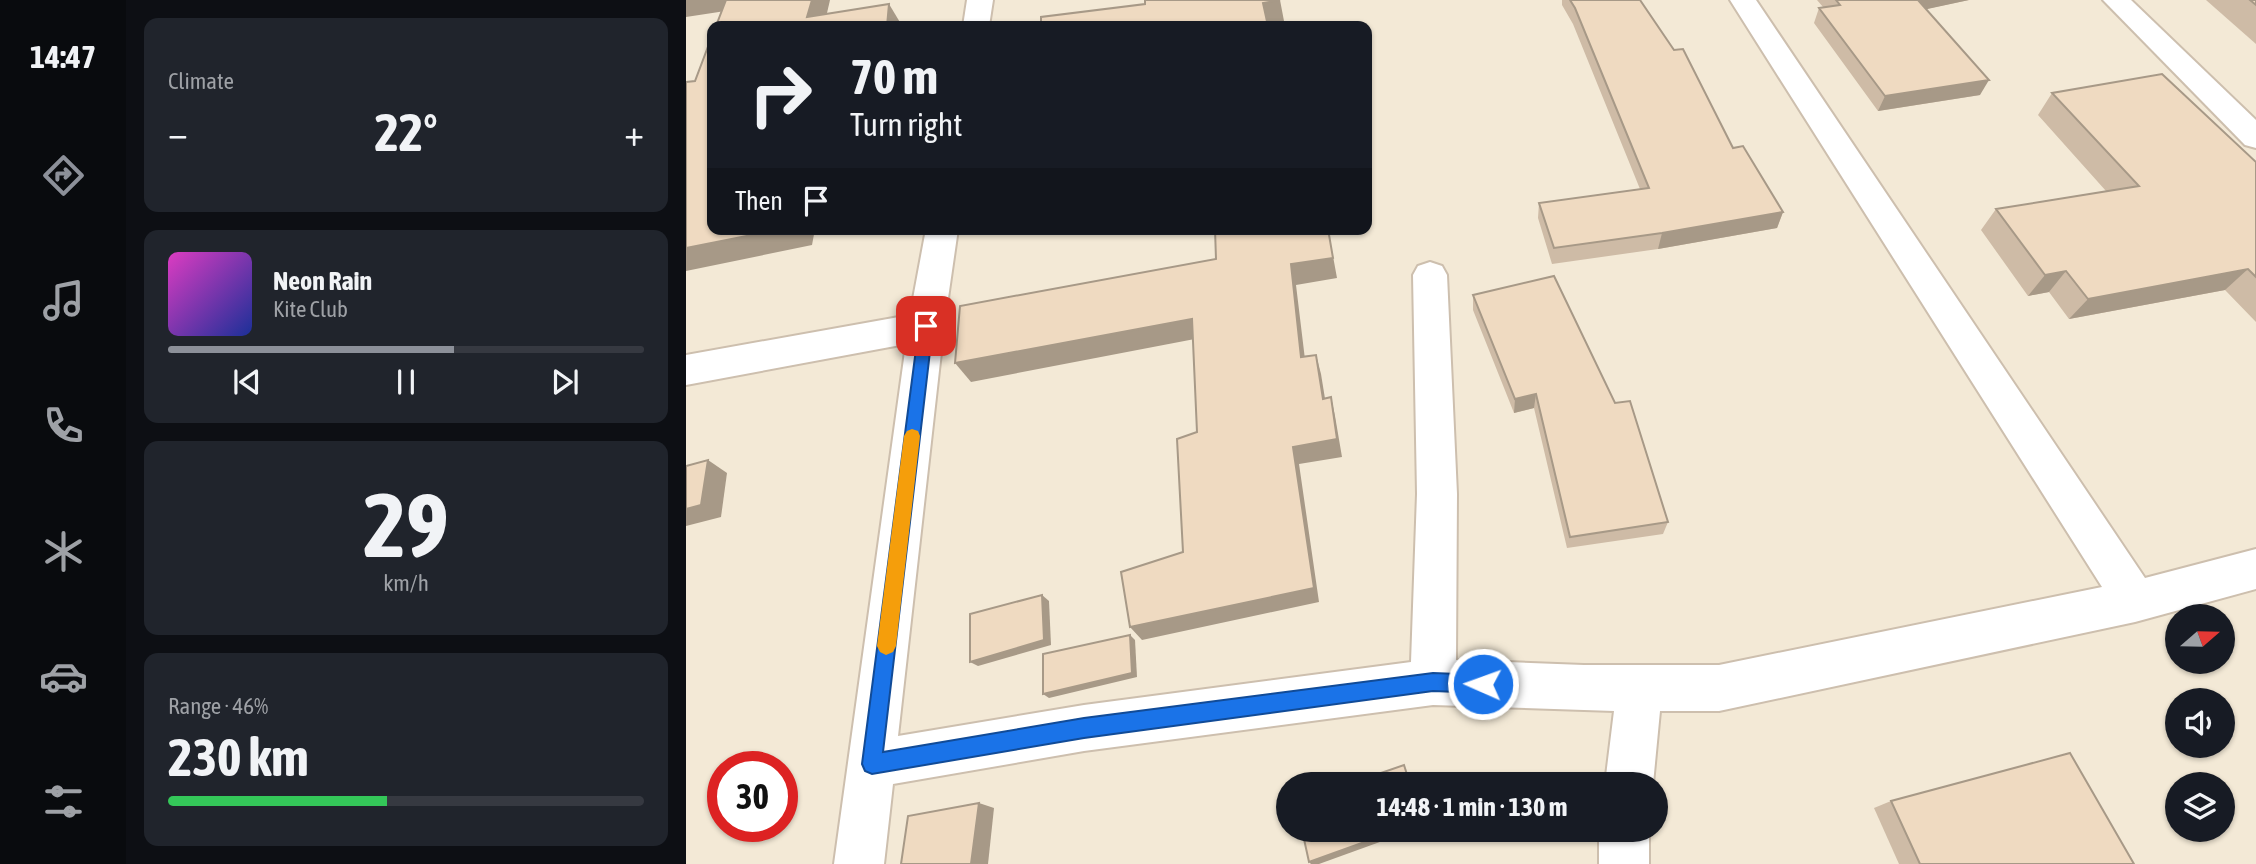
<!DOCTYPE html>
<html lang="en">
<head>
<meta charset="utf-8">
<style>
  body { margin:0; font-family:"Asap Condensed",sans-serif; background:#20242c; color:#f1f3f6; height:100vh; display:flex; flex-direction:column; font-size:26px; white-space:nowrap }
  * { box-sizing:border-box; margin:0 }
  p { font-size:23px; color:#9ea1a6 }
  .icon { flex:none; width:38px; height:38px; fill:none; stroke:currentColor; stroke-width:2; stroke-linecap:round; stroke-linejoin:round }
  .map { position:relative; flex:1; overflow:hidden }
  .drawer { display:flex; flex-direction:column; gap:18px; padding:18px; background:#0d0f14; width:560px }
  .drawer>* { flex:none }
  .guide { position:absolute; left:21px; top:21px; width:665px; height:214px; border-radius:14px; box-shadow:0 2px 5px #0004; background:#171b24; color:#f1f3f6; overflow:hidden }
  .needle { width:46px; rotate:70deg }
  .fabs { position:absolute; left:1479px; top:604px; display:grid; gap:14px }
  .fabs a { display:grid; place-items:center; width:70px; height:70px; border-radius:50%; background:#171b24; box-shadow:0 2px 5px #0004; font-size:35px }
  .speed { position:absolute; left:21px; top:751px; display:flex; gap:14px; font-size:35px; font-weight:700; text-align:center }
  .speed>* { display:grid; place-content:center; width:91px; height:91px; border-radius:50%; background:#171b24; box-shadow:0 2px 5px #0004; line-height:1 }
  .speed .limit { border:10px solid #d22; background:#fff; color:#111 }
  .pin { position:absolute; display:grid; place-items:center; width:60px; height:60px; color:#fff; margin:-30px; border-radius:14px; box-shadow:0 4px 10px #0006 }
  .me { position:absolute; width:77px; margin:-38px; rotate:272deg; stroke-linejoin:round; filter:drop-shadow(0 0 5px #0008) }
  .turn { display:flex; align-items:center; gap:24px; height:147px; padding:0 28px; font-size:32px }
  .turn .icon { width:91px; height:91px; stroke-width:2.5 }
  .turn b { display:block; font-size:49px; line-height:60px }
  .then { display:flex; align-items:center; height:66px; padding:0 28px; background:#0003; gap:14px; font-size:26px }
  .big { font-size:52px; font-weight:700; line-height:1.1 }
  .drawer .widget { flex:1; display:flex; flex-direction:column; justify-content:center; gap:10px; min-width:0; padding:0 24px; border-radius:14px; background:#20242c }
  .drawer .dial { align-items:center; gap:0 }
  .dial b { font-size:91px; line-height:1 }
  .song { display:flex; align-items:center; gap:21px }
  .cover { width:84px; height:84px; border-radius:10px; background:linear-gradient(135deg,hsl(310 70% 55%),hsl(230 70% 35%)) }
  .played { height:7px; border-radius:4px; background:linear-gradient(90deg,#8c9099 60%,#363941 60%) }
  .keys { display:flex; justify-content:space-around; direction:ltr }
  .heat { display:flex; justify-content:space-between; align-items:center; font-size:38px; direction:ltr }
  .charge { height:10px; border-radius:5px; background:linear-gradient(90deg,#34c759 46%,#363941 0) }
  .trip { position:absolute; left:590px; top:772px; width:392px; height:70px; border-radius:35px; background:#171b24; box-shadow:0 2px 5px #0004; font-weight:700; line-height:70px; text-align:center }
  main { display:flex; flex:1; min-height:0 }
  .tab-bar { display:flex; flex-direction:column; width:126px; justify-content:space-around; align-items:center; background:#090b0e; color:#9ea1a6 }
  .tab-bar .icon { width:49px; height:49px }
  .tab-bar .on { color:#8c9099 }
  .tab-bar b { font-size:32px; color:#f1f3f6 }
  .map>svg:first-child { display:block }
  .residential { fill:#f3e9d6; fill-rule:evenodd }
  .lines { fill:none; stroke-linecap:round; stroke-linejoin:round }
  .street-casing { stroke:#cdbfae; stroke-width:4 }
  .street { fill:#fff; fill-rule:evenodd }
  .wall { fill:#cebba6 }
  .shaded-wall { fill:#a79987 }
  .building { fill:#efdac1; stroke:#a79987; stroke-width:2 }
  .route { fill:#1a73e8; stroke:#114b97; stroke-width:2 }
  .slow { fill:#f59e0b }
</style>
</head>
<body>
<main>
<nav class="tab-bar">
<b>14:47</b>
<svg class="icon on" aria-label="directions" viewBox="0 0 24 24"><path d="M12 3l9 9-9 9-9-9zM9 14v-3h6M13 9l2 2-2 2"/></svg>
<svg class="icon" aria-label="music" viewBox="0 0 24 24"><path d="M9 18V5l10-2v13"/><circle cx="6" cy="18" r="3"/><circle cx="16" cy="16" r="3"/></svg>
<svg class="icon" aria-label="phone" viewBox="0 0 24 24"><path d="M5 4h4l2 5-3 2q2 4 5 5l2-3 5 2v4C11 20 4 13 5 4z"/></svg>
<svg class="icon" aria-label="climate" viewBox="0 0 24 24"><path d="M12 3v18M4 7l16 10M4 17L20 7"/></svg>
<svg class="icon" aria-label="car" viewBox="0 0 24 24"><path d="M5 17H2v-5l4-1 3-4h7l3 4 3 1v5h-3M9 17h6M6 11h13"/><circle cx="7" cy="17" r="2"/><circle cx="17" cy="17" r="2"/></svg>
<svg class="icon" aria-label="filters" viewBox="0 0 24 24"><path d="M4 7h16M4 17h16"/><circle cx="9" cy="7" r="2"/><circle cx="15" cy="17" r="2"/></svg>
</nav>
<section class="drawer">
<div class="widget"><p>Climate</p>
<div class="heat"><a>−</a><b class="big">22°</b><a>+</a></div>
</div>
<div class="widget">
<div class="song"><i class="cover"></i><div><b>Neon Rain</b><p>Kite Club</p></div></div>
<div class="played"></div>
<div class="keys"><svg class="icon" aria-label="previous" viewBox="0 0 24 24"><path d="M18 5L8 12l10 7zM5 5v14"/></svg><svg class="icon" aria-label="pause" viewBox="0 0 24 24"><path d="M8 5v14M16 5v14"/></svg><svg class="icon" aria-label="next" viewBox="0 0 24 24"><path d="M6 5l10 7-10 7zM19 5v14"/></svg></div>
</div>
<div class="widget dial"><b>29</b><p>km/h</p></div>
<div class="widget"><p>Range · 46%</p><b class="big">230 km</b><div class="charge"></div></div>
</section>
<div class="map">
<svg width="1570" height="864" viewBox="0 0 1570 864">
  <rect width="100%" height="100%" fill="#fbf6e8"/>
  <path class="residential" d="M 0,0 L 1570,0 L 1570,864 L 0,864 ZM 26,26 L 681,26 L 681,229 L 26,229 ZM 1491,616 L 1536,616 L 1536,662 L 1491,662 ZM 1491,700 L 1536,700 L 1536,746 L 1491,746 ZM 37,766 L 96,766 L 96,826 L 37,826 ZM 602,784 L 970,784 L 970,830 L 602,830 ZM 1491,784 L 1536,784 L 1536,830 L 1491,830 Z"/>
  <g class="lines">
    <defs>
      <g id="street">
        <path d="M 281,0 L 307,0 L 303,26 L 277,26 Z"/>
        <path d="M 1044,0 L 1070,0 L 1459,578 L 1570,549 L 1570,589 L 1449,622 L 1033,711 L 974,711 L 967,784 L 919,784 L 928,711 L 747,705 L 398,751 L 207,784 L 198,864 L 148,864 L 220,344 L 0,385 L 0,355 L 224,315 L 240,229 L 272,229 L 258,326 L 212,736 L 398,705 L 725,662 L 731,494 L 727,275 L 732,266 L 744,262 L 756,266 L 761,275 L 771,494 L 770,660 L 898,665 L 1033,665 L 1416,587 Z"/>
        <path d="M 1417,0 L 1445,0 L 1570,120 L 1570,148 L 1559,145 Z"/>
        <rect x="913" y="830" width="50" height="34"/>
      </g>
    </defs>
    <use href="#street" class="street-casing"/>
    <use href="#street" class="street"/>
  </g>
  <g class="wall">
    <path d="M 876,0 L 954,0 L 1047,148 L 1097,212 L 1091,228 L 972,249 L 866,264 L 852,218 L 853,203 L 954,189 L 887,24 L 876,5 Z"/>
    <path d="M 1131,0 L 1283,0 L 1240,9 L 1294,95 L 1192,111 L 1128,23 L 1133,8 L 1137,7 Z"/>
    <path d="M 1520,0 L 1570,0 L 1570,44 Z"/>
    <path d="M 1366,93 L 1570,162 L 1570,322 L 1539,290 L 1383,319 L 1363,292 L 1342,296 L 1295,230 L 1310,209 L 1420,191 L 1352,115 Z"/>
    <path d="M 787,295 L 982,522 L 977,534 L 881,548 L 848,408 L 828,413 L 787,310 Z"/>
    <path d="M 1205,801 L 1448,864 L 1213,864 L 1188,808 Z"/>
  </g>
  <g class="shaded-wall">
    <path d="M 0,0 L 53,0 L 59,8 L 0,17 Z"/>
    <path d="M 126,0 L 144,0 L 138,26 L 121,17 Z"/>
    <path d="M 594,0 L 598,21 L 582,23 L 582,26 L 577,3 Z"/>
    <path d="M 1229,0 L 1283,0 L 1223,13 Z"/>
    <path d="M 203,4 L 215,24 L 214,26 L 201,26 Z"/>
    <path d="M 1303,80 L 1294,95 L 1192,111 L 1199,96 Z"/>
    <path d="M 1097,212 L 1091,228 L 972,249 L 976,233 Z"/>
    <path d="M 96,229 L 129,229 L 126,245 L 0,271 L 0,248 Z"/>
    <path d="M 353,229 L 375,229 L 355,233 Z"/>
    <path d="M 642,229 L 651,278 L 610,285 L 621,376 L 615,357 L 605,264 Z"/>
    <path d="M 1562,269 L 1539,290 L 1383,319 L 1402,299 Z"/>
    <path d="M 1380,271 L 1363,292 L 1342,296 L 1359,275 Z"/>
    <path d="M 506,319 L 514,338 L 285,382 L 269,363 Z"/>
    <path d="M 630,355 L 635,374 L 642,417 L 637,399 Z"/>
    <path d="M 850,394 L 848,408 L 828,413 L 829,399 Z"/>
    <path d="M 645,397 L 649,416 L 656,457 L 613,464 L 633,602 L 456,640 L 444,627 L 607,447 Z"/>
    <path d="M 22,460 L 41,473 L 35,517 L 0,526 L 0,509 Z"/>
    <path d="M 356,595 L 363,601 L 365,645 L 292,666 L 284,662 Z"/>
    <path d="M 444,635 L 449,640 L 451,677 L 363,698 L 357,694 Z"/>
    <path d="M 293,803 L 308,808 L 302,864 L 285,864 Z"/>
    <path d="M 712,830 L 727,830 L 633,864 L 625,864 L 623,862 Z"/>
  </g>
  <g class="building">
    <path d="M 40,0 L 126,0 L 121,17 L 203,4 L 201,26 L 30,26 Z"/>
    <path d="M 459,0 L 594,0 L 577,3 L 582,26 L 355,26 L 355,17 L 459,4 Z"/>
    <path d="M 884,0 L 954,0 L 988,50 L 997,49 L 1047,148 L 1057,146 L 1097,212 L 976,233 L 868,248 L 853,203 L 963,188 L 889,8 Z"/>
    <path d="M 1150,0 L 1232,0 L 1303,80 L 1199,96 L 1133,8 L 1154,5 Z"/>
    <path d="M 1564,0 L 1570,0 L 1570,5 Z"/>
    <path d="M 26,36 L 26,229 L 96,229 L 0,248 L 0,82 L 9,81 Z"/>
    <path d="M 1476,74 L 1570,162 L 1570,277 L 1562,269 L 1402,299 L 1380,271 L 1359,275 L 1310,209 L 1453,186 L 1366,93 Z"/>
    <path d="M 529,229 L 642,229 L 647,258 L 605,264 L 615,357 L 630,355 L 637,399 L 645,397 L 651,439 L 607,447 L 628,588 L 444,627 L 435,572 L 497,552 L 491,439 L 511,432 L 506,319 L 269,363 L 274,306 L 530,259 Z"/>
    <path d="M 868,276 L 929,403 L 944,401 L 982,522 L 884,537 L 850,394 L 829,399 L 787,295 Z"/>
    <path d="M 22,460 L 15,505 L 0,509 L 0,466 Z"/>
    <path d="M 356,595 L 358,640 L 284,662 L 284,614 Z"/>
    <path d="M 444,635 L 446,673 L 357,694 L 357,654 Z"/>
    <path d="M 1384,753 L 1448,864 L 1234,864 L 1205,801 Z"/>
    <path d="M 718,765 L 724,784 L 663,784 Z"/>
    <path d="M 293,803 L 285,864 L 215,864 L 222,816 Z"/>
    <path d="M 616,830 L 712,830 L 623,862 Z"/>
  </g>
  <path class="route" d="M 240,320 L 247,326 L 197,752 L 398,718 L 747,673 L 797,675 L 804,677 L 806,684 L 804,691 L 797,693 L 747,691 L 398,738 L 186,774 L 179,771 L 176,764 L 233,326 Z"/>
  <path class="slow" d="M 226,429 L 232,431 L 234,436 L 210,646 L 207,652 L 200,655 L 194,652 L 191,646 L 218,436 L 221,431 Z"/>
</svg>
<div class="fabs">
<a><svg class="needle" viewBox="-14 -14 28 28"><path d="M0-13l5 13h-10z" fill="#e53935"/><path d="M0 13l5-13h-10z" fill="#9ea1a6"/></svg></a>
<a><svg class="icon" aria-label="sound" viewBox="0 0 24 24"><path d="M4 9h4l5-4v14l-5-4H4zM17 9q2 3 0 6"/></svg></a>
<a><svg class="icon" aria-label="layers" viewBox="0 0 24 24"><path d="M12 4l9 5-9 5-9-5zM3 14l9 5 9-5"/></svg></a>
</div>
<div class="speed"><div class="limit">30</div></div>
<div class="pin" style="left:240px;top:326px;background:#d93025"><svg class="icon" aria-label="arrive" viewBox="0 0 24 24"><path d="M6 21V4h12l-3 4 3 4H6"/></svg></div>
<svg class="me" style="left:797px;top:684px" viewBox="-20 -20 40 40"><circle r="17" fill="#1a73e8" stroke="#fff" stroke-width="3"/><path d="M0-11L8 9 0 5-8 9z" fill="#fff"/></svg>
<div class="trip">14:48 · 1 min · 130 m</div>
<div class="guide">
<div class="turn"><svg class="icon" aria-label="right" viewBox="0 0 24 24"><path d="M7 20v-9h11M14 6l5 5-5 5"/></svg><div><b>70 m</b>Turn right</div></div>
<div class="then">Then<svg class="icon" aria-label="arrive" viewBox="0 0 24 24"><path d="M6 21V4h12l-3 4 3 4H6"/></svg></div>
</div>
</div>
</main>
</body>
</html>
